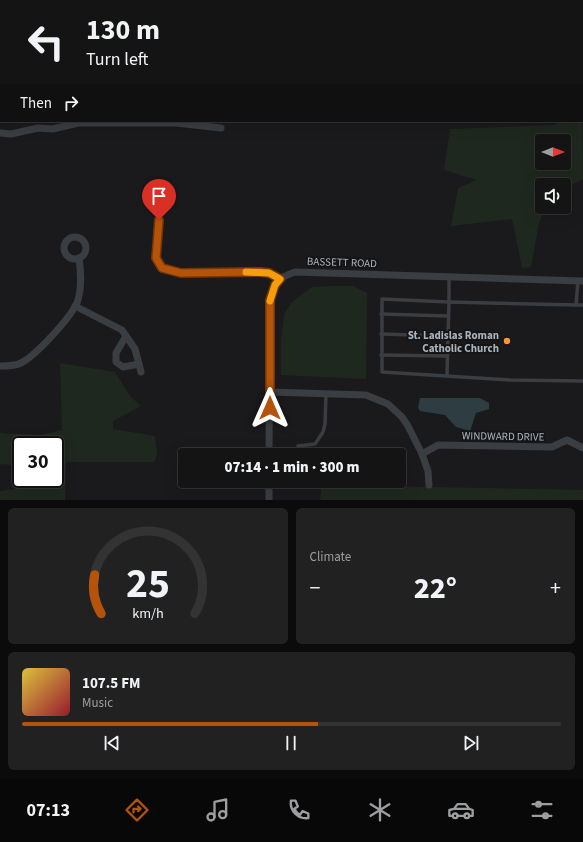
<!DOCTYPE html>
<html lang="en">
<head>
<meta charset="utf-8">
<style>
  body { margin:0; font-family:"Source Sans 3",sans-serif; background:#212122; color:#f1f3f6; height:100vh; display:flex; flex-direction:column; font-size:15px; white-space:nowrap }
  * { box-sizing:border-box; margin:0 }
  p { font-size:13px; color:#9d9ea0 }
  .icon { flex:none; width:22px; height:22px; fill:none; stroke:currentColor; stroke-width:2; stroke-linecap:round; stroke-linejoin:round }
  .map { position:relative; height:500px; overflow:hidden }
  .details { display:flex; flex-direction:column; gap:8px; padding:8px; background:#0b0b0c; flex:1 }
  .details>* { flex:none }
  .hud { position:absolute; left:0px; top:0px; width:583px; height:122px; box-shadow:0 4px 16px #0002,0 0 0 1px #333334; background:#141415; color:#f1f3f6; overflow:hidden }
  .needle { width:26px; rotate:90deg }
  .tools { position:absolute; left:535px; top:134px; display:grid; gap:8px }
  .tools a { display:grid; place-items:center; width:36px; height:36px; border-radius:4px; background:#141415; box-shadow:0 4px 16px #0002,0 0 0 1px #333334; font-size:20px }
  .speed { position:absolute; left:12px; top:436px; display:flex; gap:8px; font-size:20px; font-weight:700; text-align:center }
  .speed>* { display:grid; place-content:center; width:52px; height:52px; border-radius:50%; background:#141415; box-shadow:0 4px 16px #0002,0 0 0 1px #333334; line-height:1 }
  .speed .limit { border:2px solid #111; border-radius:6px; background:#fff; color:#111 }
  .pin { position:absolute; display:grid; place-items:center; width:34px; height:34px; color:#fff; margin:-41px -17px; border-radius:50% 50% 50% 0; rotate:-45deg; box-shadow:0 0 4px #0007 }
  .pin .icon { rotate:45deg }
  .me { position:absolute; width:44px; margin:-22px; rotate:0deg; stroke-linejoin:round; filter:drop-shadow(0 0 3px #0008) }
  .turn { display:flex; align-items:center; gap:14px; height:84px; padding:0 20px; font-size:18px }
  .turn .icon { width:52px; height:52px; stroke-width:2.5 }
  .turn b { display:block; font-size:28px; line-height:34px }
  .then { display:flex; align-items:center; height:38px; padding:0 20px; background:#0003; gap:8px; font-size:15px }
  .big { font-size:30px; font-weight:800; line-height:1.1 }
  .details .widget { flex:1; display:flex; flex-direction:column; justify-content:center; gap:6px; min-width:0; padding:0 14px; border-radius:6px; background:#212122 }
  .details .dial { align-items:center; gap:0 }
  .dial svg { height:104px; overflow:visible; fill:none; stroke:#333334; stroke-width:7; stroke-linecap:round; text-anchor:middle }
  .dial text { fill:#f1f3f6; stroke:none }
  .song { display:flex; align-items:center; gap:12px }
  .cover { width:48px; height:48px; border-radius:6px; background:linear-gradient(135deg,hsl(50 70% 55%),hsl(350 70% 35%)) }
  .played { height:4px; border-radius:2px; background:linear-gradient(90deg,#b45309 55%,#333334 55%) }
  .keys { display:flex; justify-content:space-around; direction:ltr }
  .heat { display:flex; justify-content:space-between; align-items:center; font-size:22px; direction:ltr }
  .details .tiles { flex:1; display:grid; gap:8px; grid-template-columns:1fr 1fr }
  .widget:last-child { grid-column:span 2 }
  .trip { position:absolute; left:178px; top:448px; width:228px; height:40px; border-radius:4px; background:#141415; box-shadow:0 4px 16px #0002,0 0 0 1px #333334; font-weight:800; line-height:40px; text-align:center }
  .tabs { display:flex; height:64px; justify-content:space-around; align-items:center; background:#080808; color:#9d9ea0 }
  .tabs .icon { width:28px; height:28px }
  .tabs .selected { color:#b45309 }
  .tabs b { font-size:18px; color:#f1f3f6 }
  .map>svg:first-child { display:block }
  .green { fill:#1f281f; fill-rule:evenodd }
  .water { fill:#2e3d42 }
  .lines { fill:none; stroke-linecap:round; stroke-linejoin:round }
  .lane { stroke:#3a3d42; stroke-width:3.5 }
  .street { stroke:#3a3d42; stroke-width:7 }
  .route-casing { stroke:#753606; stroke-width:10 }
  .route { stroke:#b45309; stroke-width:7 }
  .slow { stroke:#f59e0b; stroke-width:7 }
  .poi-dot { fill:#ff952f; stroke:#151517; stroke-width:1.5 }
  .labels { text-anchor:middle; stroke-width:4; stroke-linejoin:round; paint-order:stroke }
  .street-label { font-size:11px; fill:#abb4bd; stroke:#151517 }
  .poi-label { font-size:11px; font-weight:bold; fill:#abb4bd; stroke:#151517; text-anchor:end }
</style>
</head>
<body>
<div class="map">
<svg width="583" height="500" viewBox="0 0 583 500">
  <rect width="100%" height="100%" fill="#1a1a1c"/>
  <g class="green">
    <path d="M 582,113 L 583,179 L 564,189 L 564,185 L 542,185 L 542,207 L 546,207 L 539,223 L 531,267 L 522,268 L 512,219 L 451,226 L 458,188 L 477,180 L 444,170 L 450,129 L 553,125 L 562,121 L 582,121 ZM 542,141 L 564,141 L 564,163 L 542,163 Z"/>
    <path d="M 332,286 L 353,286 L 367,293 L 366,379 L 281,375 L 281,340 L 284,315 L 291,303 L 312,287 Z"/>
    <path d="M 60,363 L 115,372 L 130,396 L 141,406 L 113,421 L 113,429 L 155,436 L 157,455 L 154,462 L 66,462 L 65,500 L 0,500 L 0,491 L 15,489 L 13,465 L 0,464 L 0,433 L 40,435 L 62,430 ZM 21,445 L 55,445 L 55,479 L 21,479 Z"/>
    <path d="M 322,485 L 583,490 L 583,500 L 320,500 Z"/>
  </g>
  <path class="water" d="M 420,398 L 480,398 L 489,403 L 489,409 L 476,413 L 470,431 L 456,427 L 445,415 L 420,411 L 418,408 Z"/>
  <g class="lines">
    <g class="lane">
      <path d="M 508,0 L 510,1"/>
      <path d="M 527,0 L 528,1"/>
      <path d="M 514,1 L 515,0"/>
      <path d="M 531,1 L 532,0"/>
      <path d="M 159,220 L 156,259 L 162,268 L 181,273 L 261,272 L 269,273 L 280,279"/>
      <path d="M 449,277 L 449,302 L 382,299 L 382,372 L 510,380 L 583,381"/>
      <path d="M 578,281 L 576,305 L 583,305"/>
      <path d="M 381,314 L 448,316"/>
      <path d="M 381,334 L 447,336"/>
      <path d="M 381,355 L 446,356"/>
      <path d="M 447,375 L 449,302 L 576,305"/>
      <path d="M 298,446 L 315,444 L 323,432 L 325,424 L 326,394"/>
    </g>
    <g class="street">
      <path d="M 335,0 L 335,1"/>
      <path d="M 568,0 L 568,1"/>
      <path d="M 112,1 L 112,0"/>
      <path d="M 127,1 L 127,0"/>
      <path d="M 345,1 L 345,0"/>
      <path d="M 0,52 L 1,51"/>
      <path d="M 0,133 L 11,134 L 38,128 L 53,129 L 78,123 L 176,123 L 221,128"/>
      <circle cx="75" cy="248" r="11"/>
      <path d="M 75,306 L 122,330 L 135,349 L 141,372"/>
      <path d="M 126,336 L 116,353 L 116,362 L 123,367 L 139,364"/>
      <path d="M 0,366 C 6,366 15,366 21,363 C 35,356 73,316 78,300 C 82,286 81,273 79,258"/>
      <path d="M 270,392 L 366,395 L 388,404 L 402,417 L 408,426 L 422,454 L 428,471 L 429,485"/>
      <path d="M 422,454 L 438,445 L 552,447 L 567,440 L 583,448"/>
      <path d="M 269,455 L 270,301 C 275,283 277,278 295,272 L 583,281"/>
      <path d="M 269,500 L 269,481"/>
    </g>
  </g>
  <g class="lines">
    <defs>
      <path id="route" d="M 159,220 L 156,258 L 162,268 L 181,273 L 261,272 L 269,273 L 280,279 L 275,285 L 270,300 L 270,408"/>
    </defs>
    <use href="#route" class="route-casing"/>
    <use href="#route" class="route"/>
    <path class="slow" d="M 246,272 L 269,273 L 280,279 L 275,285 L 270,301"/>
  </g>
  <circle class="poi-dot" cx="507" cy="341" r="4"/>
  <g class="labels">
    <g class="street-label">
      <text transform="translate(342 262) rotate(2)" y="4">BASSETT ROAD</text>
      <text transform="translate(503 436) rotate(1)" y="4">WINDWARD DRIVE</text>
    </g>
    <g class="poi-label">
      <text x="499" y="339">St. Ladislas Roman<tspan x="499" dy="13">Catholic Church</tspan></text>
    </g>
  </g>
</svg>
<div class="tools">
<a><svg class="needle" viewBox="-14 -14 28 28"><path d="M0-13l5 13h-10z" fill="#e53935"/><path d="M0 13l5-13h-10z" fill="#9d9ea0"/></svg></a>
<a><svg class="icon" aria-label="sound" viewBox="0 0 24 24"><path d="M4 9h4l5-4v14l-5-4H4zM17 9q2 3 0 6"/></svg></a>
</div>
<div class="speed"><div class="limit">30</div></div>
<div class="pin" style="left:159px;top:220px;background:#d93025"><svg class="icon" aria-label="arrive" viewBox="0 0 24 24"><path d="M6 21V4h12l-3 4 3 4H6"/></svg></div>
<svg class="me" style="left:270px;top:408px" viewBox="-20 -20 40 40"><path d="M0-17L14 15 0 8-14 15z" fill="#b45309" stroke="#fff" stroke-width="4"/></svg>
<div class="trip">07:14 · 1 min · 300 m</div>
<div class="hud">
<div class="turn"><svg class="icon" aria-label="left" viewBox="0 0 24 24"><path d="M17 20v-9H6M10 6l-5 5 5 5"/></svg><div><b>130 m</b>Turn left</div></div>
<div class="then">Then<svg class="icon" aria-label="right" viewBox="0 0 24 24"><path d="M7 20v-9h11M14 6l5 5-5 5"/></svg></div>
</div>
</div>
<section class="details">
<div class="tiles">
<div class="widget dial"><svg viewBox="0 0 100 80">
<path d="M14 69A42 42 0 1 1 86 69"/>
<path d="M14 69A42 42 0 0 1 9 39" stroke="#b45309"/>
<text x="50" y="56" font-size="32" font-weight="700">25</text>
<text x="50" y="72" font-size="11">km/h</text>
</svg></div>
<div class="widget"><p>Climate</p>
<div class="heat"><a>−</a><b class="big">22°</b><a>+</a></div>
</div>
<div class="widget">
<div class="song"><i class="cover"></i><div><b>107.5 FM</b><p>Music</p></div></div>
<div class="played"></div>
<div class="keys"><svg class="icon" aria-label="previous" viewBox="0 0 24 24"><path d="M18 5L8 12l10 7zM5 5v14"/></svg><svg class="icon" aria-label="pause" viewBox="0 0 24 24"><path d="M8 5v14M16 5v14"/></svg><svg class="icon" aria-label="next" viewBox="0 0 24 24"><path d="M6 5l10 7-10 7zM19 5v14"/></svg></div>
</div>
</div>
</section>
<nav class="tabs">
<b>07:13</b>
<svg class="icon selected" aria-label="directions" viewBox="0 0 24 24"><path d="M12 3l9 9-9 9-9-9zM9 14v-3h6M13 9l2 2-2 2"/></svg>
<svg class="icon" aria-label="music" viewBox="0 0 24 24"><path d="M9 18V5l10-2v13"/><circle cx="6" cy="18" r="3"/><circle cx="16" cy="16" r="3"/></svg>
<svg class="icon" aria-label="phone" viewBox="0 0 24 24"><path d="M5 4h4l2 5-3 2q2 4 5 5l2-3 5 2v4C11 20 4 13 5 4z"/></svg>
<svg class="icon" aria-label="climate" viewBox="0 0 24 24"><path d="M12 3v18M4 7l16 10M4 17L20 7"/></svg>
<svg class="icon" aria-label="car" viewBox="0 0 24 24"><path d="M5 17H2v-5l4-1 3-4h7l3 4 3 1v5h-3M9 17h6M6 11h13"/><circle cx="7" cy="17" r="2"/><circle cx="17" cy="17" r="2"/></svg>
<svg class="icon" aria-label="filters" viewBox="0 0 24 24"><path d="M4 7h16M4 17h16"/><circle cx="9" cy="7" r="2"/><circle cx="15" cy="17" r="2"/></svg>
</nav>
</body>
</html>
